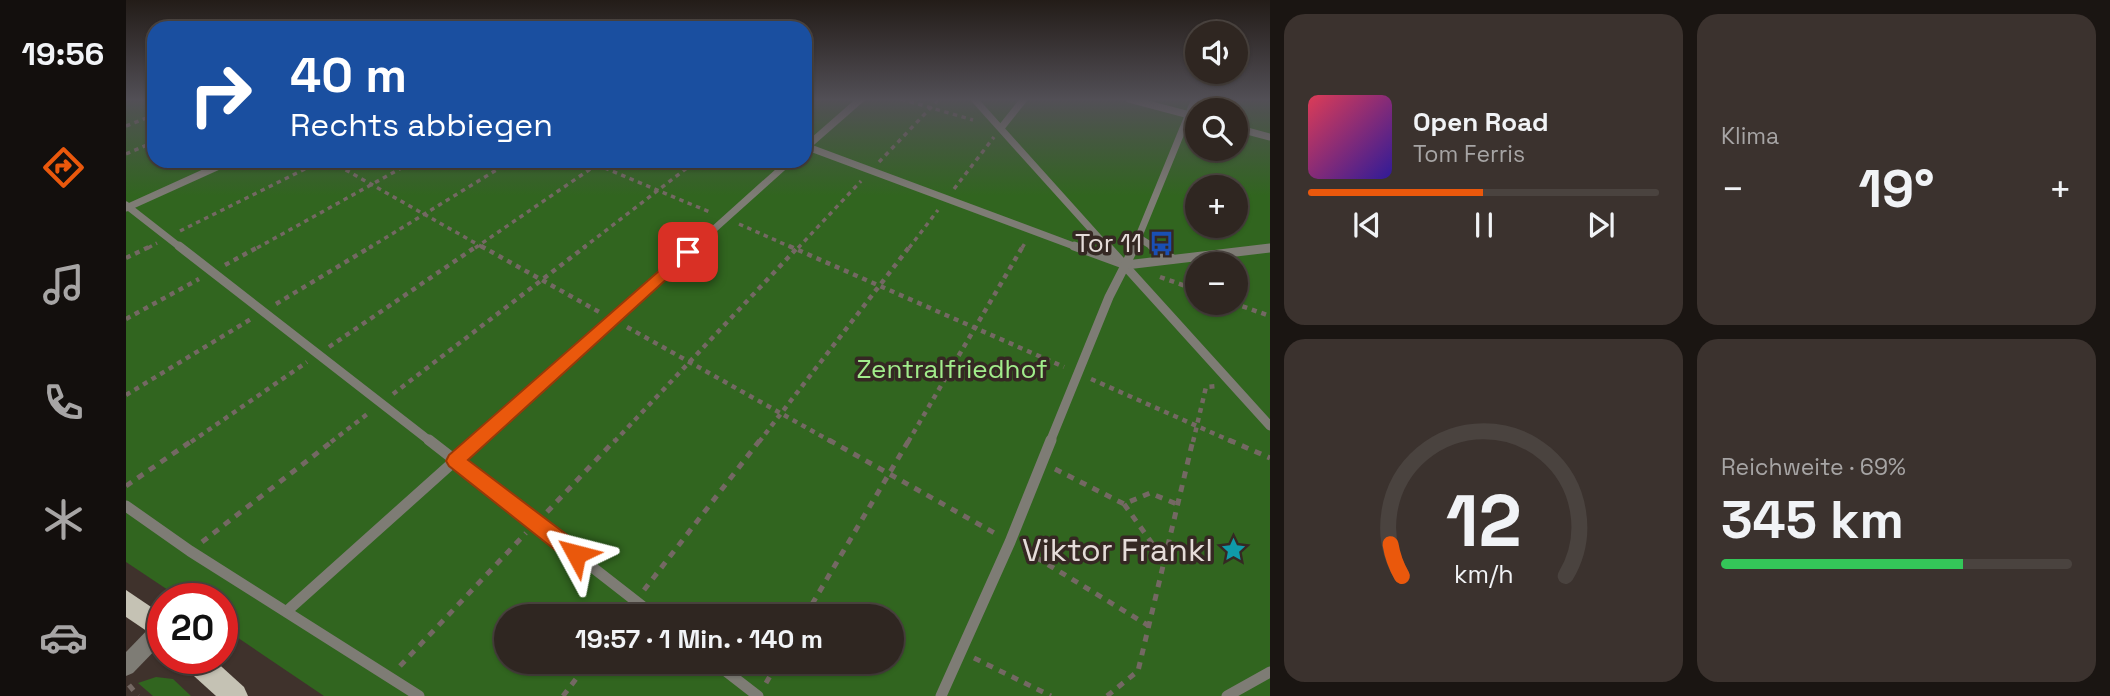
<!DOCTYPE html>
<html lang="de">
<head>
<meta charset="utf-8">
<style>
  body { margin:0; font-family:"Space Grotesk",sans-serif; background:#3b322e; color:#f1f3f6; height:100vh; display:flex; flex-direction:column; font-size:26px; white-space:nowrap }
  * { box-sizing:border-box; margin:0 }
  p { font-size:23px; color:#a7a5a5 }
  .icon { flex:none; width:38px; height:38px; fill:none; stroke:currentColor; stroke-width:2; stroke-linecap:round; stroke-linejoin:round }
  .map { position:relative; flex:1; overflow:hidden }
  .panel { display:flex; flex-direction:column; gap:14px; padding:14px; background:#1a1512; width:840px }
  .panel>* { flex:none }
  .top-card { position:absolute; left:21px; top:21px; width:665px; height:147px; border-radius:21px; box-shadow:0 2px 5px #0004,0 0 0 2px #4a433f; background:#1a4fa0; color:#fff; overflow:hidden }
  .fabs { position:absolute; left:1059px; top:21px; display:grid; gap:14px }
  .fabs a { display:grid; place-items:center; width:63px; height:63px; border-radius:50%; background:#2f2621; box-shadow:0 2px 5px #0004,0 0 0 2px #4a433f; font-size:35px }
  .speed { position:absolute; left:21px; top:583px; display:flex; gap:14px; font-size:35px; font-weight:700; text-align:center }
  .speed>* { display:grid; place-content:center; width:91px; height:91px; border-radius:50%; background:#2f2621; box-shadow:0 2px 5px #0004,0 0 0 2px #4a433f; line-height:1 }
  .speed .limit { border:10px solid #d22; background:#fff; color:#111 }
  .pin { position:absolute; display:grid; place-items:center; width:60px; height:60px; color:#fff; margin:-30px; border-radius:14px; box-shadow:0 4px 10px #0006 }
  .me { position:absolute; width:77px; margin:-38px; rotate:308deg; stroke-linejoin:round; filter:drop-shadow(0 0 5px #0008) }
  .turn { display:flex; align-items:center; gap:24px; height:147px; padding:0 28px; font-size:32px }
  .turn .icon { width:91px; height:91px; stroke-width:2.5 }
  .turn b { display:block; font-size:49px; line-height:60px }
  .big { font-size:52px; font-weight:600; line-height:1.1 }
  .panel .widget { flex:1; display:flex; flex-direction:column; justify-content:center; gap:10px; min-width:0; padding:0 24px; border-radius:21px; background:#3b322e }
  .panel .dial { align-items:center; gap:0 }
  .dial svg { height:182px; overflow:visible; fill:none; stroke:#4a433f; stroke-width:7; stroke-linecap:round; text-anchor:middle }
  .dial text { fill:#f1f3f6; stroke:none }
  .song { display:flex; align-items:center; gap:21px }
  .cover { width:84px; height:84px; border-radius:10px; background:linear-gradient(135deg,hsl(350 70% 55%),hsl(250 70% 35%)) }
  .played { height:7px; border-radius:4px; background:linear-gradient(90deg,#ea580c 50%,#4a433f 50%) }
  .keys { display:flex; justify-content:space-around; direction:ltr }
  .heat { display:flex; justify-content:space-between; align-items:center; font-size:38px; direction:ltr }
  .charge { height:10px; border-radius:5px; background:linear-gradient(90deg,#34c759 69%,#4a433f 0) }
  .panel .tiles { flex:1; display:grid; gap:14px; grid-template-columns:repeat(2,1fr) }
  .trip { position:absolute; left:368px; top:604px; width:410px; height:70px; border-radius:35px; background:#2f2621; box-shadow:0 2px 5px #0004,0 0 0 2px #4a433f; font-weight:600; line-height:70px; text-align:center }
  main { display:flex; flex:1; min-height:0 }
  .dock { display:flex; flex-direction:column; width:126px; justify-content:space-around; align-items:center; background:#130f0d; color:#a7a5a5 }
  .dock .icon { width:49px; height:49px }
  .dock .on { color:#ea580c }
  .dock b { font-size:32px; color:#f1f3f6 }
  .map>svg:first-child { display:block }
  .green { fill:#31651f; fill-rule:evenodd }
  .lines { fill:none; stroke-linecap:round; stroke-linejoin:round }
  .path-far2 { stroke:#746863; stroke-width:3.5; stroke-dasharray:4.5 4.5; stroke-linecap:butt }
  .path-far1 { stroke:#746863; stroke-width:4.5; stroke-dasharray:5 5; stroke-linecap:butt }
  .path { stroke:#746863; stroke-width:5; stroke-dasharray:7 7; stroke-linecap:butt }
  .service-far2 { stroke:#7e7c75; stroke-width:7 }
  .service-far1 { stroke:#7e7c75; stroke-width:9 }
  .service { stroke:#7e7c75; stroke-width:11 }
  .minor { fill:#7e7c75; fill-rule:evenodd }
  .primary { fill:#c5c2b4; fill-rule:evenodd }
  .route { fill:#ea580c; stroke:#983908; stroke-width:2 }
  .labels { text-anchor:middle; stroke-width:7; stroke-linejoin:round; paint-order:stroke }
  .poi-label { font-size:26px; fill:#e5dcd9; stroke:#352823; text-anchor:end }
  .park-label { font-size:26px; fill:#a1ec8b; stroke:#352823 }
  .near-poi-label { font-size:32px; fill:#e5dcd9; stroke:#352823; text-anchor:end }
</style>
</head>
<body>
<main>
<nav class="dock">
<b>19:56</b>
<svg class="icon on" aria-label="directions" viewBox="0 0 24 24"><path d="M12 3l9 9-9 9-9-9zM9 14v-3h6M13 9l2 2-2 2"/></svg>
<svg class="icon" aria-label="music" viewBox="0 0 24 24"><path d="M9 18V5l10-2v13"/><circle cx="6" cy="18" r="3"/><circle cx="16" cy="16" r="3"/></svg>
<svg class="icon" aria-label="phone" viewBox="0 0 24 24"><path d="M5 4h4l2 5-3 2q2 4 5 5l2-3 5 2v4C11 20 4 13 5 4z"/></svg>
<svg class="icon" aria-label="climate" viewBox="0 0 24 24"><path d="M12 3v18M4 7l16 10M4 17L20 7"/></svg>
<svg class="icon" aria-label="car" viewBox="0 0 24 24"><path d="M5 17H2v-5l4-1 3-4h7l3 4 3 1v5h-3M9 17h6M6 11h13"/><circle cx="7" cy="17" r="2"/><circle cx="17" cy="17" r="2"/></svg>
</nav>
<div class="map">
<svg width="1144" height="696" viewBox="0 0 1144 696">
  <rect width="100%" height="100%" fill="#3f322c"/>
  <g class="green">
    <path d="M 0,99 L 28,99 L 28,161 L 679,161 L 679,99 L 1144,99 L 1144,696 L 198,696 L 96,627 L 96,598 L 54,598 L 0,562 ZM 1071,110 L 1110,110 L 1110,149 L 1071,149 ZM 1071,187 L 1110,187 L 1110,226 L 1071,226 ZM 1071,264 L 1110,264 L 1110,303 L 1071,303 ZM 380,616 L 765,616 L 765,662 L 380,662 Z"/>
    <path d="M 30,677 L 47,679 L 65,696 L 27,696 L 12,683 Z"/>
  </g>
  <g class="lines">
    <g class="path-far2">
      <path d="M 775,99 L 847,120"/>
      <path d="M 0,126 L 28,115"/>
      <path d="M 0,154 L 28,142"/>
      <path d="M 204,161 L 358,248"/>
      <path d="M 462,161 L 586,213"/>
      <path d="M 753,162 L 813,99"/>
      <path d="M 828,189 L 868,137"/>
      <path d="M 613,224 L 667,248"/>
      <path d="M 54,231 L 195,161"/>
      <path d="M 22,248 L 31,243"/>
      <path d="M 131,248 L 288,161"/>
      <path d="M 243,248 L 385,161"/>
      <path d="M 349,248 L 476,161"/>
      <path d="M 457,248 L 570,161"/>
      <path d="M 672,248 L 735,181"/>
      <path d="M 783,248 L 812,210"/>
      <path d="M 896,248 L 899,243"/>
    </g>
    <g class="path-far1">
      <path d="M 355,246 L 475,313"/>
      <path d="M 663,246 L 938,367"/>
      <path d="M 0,258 L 25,246"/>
      <path d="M 99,265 L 134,246"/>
      <path d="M 1034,277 L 1071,290"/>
      <path d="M 1107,303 L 1144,316"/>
      <path d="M 150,304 L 246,246"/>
      <path d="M 0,319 L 73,279"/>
      <path d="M 501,327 L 706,442"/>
      <path d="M 203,347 L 351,246"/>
      <path d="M 965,379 L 1107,442"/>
      <path d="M 267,394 L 460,246"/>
      <path d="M 0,395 L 125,319"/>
      <path d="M 65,442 L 181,362"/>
      <path d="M 205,442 L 244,412"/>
      <path d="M 488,442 L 673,246"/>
      <path d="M 633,442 L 784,246"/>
      <path d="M 782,442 L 897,246"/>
      <path d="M 1067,442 L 1080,387 L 1090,386"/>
    </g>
    <g class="path">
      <path d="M 703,440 L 872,535"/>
      <path d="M 1103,440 L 1144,458"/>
      <path d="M 929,469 L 998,504 L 1024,493 L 1053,505"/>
      <path d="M 0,486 L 67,440"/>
      <path d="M 998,504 L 1038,560"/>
      <path d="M 421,512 L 489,440"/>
      <path d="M 76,542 L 208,440"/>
      <path d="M 898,550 L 1023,626"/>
      <path d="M 518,590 L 634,440"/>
      <path d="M 679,616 L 783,440"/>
      <path d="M 848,658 L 925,696"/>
      <path d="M 274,666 L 400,533"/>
      <path d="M 640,683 L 652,662"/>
      <path d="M 3,685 L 12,696"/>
      <path d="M 437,696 L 463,662"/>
      <path d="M 981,696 L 1012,671 L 1067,440"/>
    </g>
    <g class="service-far2">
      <path d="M 848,99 L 982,248"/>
      <path d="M 1003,99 L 1071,117"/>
      <path d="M 875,128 L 898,99"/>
      <path d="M 1110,128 L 1144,137"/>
      <path d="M 679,146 L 953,248"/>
      <path d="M 679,148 L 735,99"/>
      <path d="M 0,205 L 55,248"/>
      <path d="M 0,208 L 104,161"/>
      <path d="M 1013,238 L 1029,248"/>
      <path d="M 567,248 L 664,161"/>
      <path d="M 1008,248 L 1069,99"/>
    </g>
    <g class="service-far1">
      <path d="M 53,246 L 305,442"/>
      <path d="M 948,246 L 1000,265 L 1144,248"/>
      <path d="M 981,246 L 1144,426"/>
      <path d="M 1026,246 L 1047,259"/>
      <path d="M 350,442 L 569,246"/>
      <path d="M 924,442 L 983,297 L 1009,246"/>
    </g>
    <g class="service">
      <path d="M 303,440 L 529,616"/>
      <path d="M 0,506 L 64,551 L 293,696"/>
      <path d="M 161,611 L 352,440"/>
      <path d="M 588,662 L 632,696"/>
      <path d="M 815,696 L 884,542 L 925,440"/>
      <path d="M 1101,696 L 1144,672"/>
    </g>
    <path class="minor" d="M 37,620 L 37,642 L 7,673 L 0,676 L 0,652 L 29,622 Z"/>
    <g class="primary">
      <path d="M 0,590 L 37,615 L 37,642 L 0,617 Z"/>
      <path d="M 54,658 L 86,658 L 118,687 L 122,696 L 90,696 L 58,667 Z"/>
    </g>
  </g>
  <linearGradient id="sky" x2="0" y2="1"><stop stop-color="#231c18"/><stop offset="0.51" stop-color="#524f56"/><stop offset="1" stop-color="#524f56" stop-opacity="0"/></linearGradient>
  <rect width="1144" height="196" fill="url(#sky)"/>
  <path class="route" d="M 562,248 L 567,249 L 567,255 L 342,460 L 457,547 L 460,554 L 457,561 L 450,564 L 443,561 L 323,466 L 320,461 L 323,455 L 558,249 Z"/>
  <defs>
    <symbol id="bus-bare" viewBox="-9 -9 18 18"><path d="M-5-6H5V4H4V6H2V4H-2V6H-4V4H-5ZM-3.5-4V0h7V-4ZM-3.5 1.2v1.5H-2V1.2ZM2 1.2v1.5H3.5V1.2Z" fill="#1a4fb4" stroke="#352823" stroke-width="2.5" paint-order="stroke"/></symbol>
    <symbol id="sight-bare" viewBox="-9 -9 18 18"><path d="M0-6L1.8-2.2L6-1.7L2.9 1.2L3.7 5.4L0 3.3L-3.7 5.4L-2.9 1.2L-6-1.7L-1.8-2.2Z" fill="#0f9aa8" stroke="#352823" stroke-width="2.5" paint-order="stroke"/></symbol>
  </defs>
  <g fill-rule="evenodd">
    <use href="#bus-bare" x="1018" y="226" width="35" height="35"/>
    <use href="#sight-bare" x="1090" y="532" width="35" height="35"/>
  </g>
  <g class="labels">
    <g class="poi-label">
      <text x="1016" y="252">Tor 11</text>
    </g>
    <g class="park-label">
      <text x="826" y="378">Zentralfriedhof</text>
    </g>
    <g class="near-poi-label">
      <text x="1087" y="561">Viktor Frankl</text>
    </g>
  </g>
</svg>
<div class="fabs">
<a><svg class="icon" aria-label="sound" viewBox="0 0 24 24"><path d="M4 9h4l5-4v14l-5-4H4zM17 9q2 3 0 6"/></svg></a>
<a><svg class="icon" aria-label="search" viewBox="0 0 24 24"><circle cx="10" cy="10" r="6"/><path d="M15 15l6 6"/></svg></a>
<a>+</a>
<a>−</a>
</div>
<div class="speed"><div class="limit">20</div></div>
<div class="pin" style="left:562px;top:252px;background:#d93025"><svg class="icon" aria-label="arrive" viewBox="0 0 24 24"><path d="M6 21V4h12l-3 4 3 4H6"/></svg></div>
<svg class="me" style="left:450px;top:554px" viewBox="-20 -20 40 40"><path d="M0-17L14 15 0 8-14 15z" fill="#ea580c" stroke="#fff" stroke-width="4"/></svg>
<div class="trip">19:57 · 1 Min. · 140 m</div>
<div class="top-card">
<div class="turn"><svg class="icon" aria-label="right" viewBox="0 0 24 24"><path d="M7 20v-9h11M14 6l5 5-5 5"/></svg><div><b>40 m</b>Rechts abbiegen</div></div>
</div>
</div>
<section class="panel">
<div class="tiles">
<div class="widget">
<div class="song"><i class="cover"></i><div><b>Open Road</b><p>Tom Ferris</p></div></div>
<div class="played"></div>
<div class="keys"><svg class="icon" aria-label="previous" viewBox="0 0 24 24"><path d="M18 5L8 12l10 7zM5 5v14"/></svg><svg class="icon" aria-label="pause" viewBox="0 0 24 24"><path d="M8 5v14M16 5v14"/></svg><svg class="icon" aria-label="next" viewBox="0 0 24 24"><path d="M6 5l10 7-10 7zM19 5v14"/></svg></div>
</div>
<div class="widget"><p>Klima</p>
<div class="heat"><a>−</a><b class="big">19°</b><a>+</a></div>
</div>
<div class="widget dial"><svg viewBox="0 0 100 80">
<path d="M14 69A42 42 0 1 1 86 69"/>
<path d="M14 69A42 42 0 0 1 9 55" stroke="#ea580c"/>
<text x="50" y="56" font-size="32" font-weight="700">12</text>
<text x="50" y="72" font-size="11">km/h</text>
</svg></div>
<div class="widget"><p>Reichweite · 69%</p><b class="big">345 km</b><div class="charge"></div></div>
</div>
</section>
</main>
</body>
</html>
